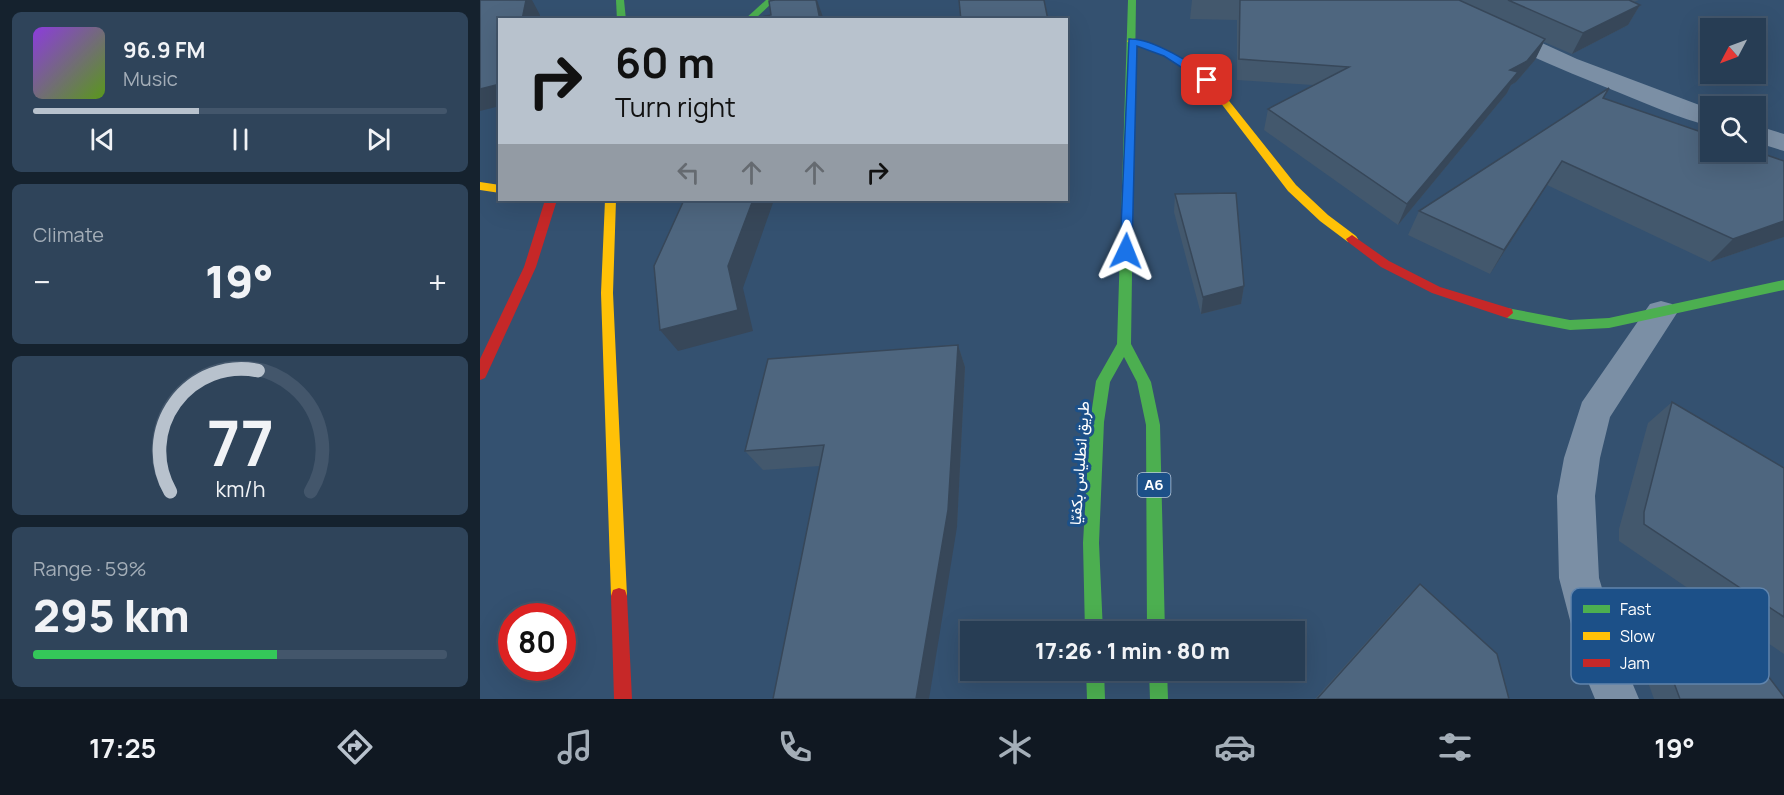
<!DOCTYPE html>
<html lang="en">
<head>
<meta charset="utf-8">
<style>
  body { margin:0; font-family:Manrope,Vazirmatn,sans-serif; background:#2f445a; color:#f1f3f6; height:100vh; display:flex; flex-direction:column; font-size:22px; white-space:nowrap }
  * { box-sizing:border-box; margin:0 }
  p { font-size:20px; color:#a4aeb8 }
  .icon { flex:none; width:33px; height:33px; fill:none; stroke:currentColor; stroke-width:2; stroke-linecap:round; stroke-linejoin:round }
  .map { position:relative; flex:1; overflow:hidden }
  .sheet { display:flex; flex-direction:column; gap:12px; padding:12px; background:#15222e; width:480px }
  .sheet>* { flex:none }
  .guide { position:absolute; left:18px; top:18px; width:570px; height:183px; border-radius:0px; box-shadow:0 6px 24px #0002,0 0 0 2px #43566b; background:#b8c2cd; color:#111; overflow:hidden }
  .needle { width:39px; rotate:229deg }
  .controls { position:absolute; left:1220px; top:18px; display:grid; gap:12px }
  .controls a { display:grid; place-items:center; width:66px; height:66px; border-radius:0px; background:#273d54; box-shadow:0 6px 24px #0002,0 0 0 2px #43566b; font-size:30px }
  .speed { position:absolute; left:18px; top:603px; display:flex; gap:12px; font-size:30px; font-weight:700; text-align:center }
  .speed>* { display:grid; place-content:center; width:78px; height:78px; border-radius:50%; background:#273d54; box-shadow:0 6px 24px #0002,0 0 0 2px #43566b; line-height:1 }
  .speed .limit { border:9px solid #d22; background:#fff; color:#111 }
  .pin { position:absolute; display:grid; place-items:center; width:51px; height:51px; color:#fff; margin:-26px; border-radius:12px; box-shadow:0 3px 9px #0006 }
  .me { position:absolute; width:66px; margin:-33px; rotate:2deg; stroke-linejoin:round; filter:drop-shadow(0 0 4px #0008) }
  .turn { display:flex; align-items:center; gap:21px; height:126px; padding:0 18px; font-size:27px }
  .turn .icon { width:78px; height:78px; stroke-width:2.5 }
  .turn b { display:block; font-size:42px; line-height:51px }
  .lanes { display:flex; align-items:center; height:57px; padding:0 18px; background:#0003; justify-content:center; gap:30px; direction:ltr }
  .lanes .off { opacity:.35 }
  .big { font-size:45px; font-weight:800; line-height:1.1 }
  .sheet .card { flex:1; display:flex; flex-direction:column; justify-content:center; gap:9px; min-width:0; padding:0 21px; border-radius:9px; background:#2f445a }
  .sheet .dial { align-items:center; gap:0 }
  .dial svg { height:156px; overflow:visible; fill:none; stroke:#43566b; stroke-width:7; stroke-linecap:round; text-anchor:middle }
  .dial text { fill:#f1f3f6; stroke:none }
  .song { display:flex; align-items:center; gap:18px }
  .cover { width:72px; height:72px; border-radius:9px; background:linear-gradient(135deg,hsl(270 70% 55%),hsl(90 70% 35%)) }
  .played { height:6px; border-radius:3px; background:linear-gradient(90deg,#b8c2cd 40%,#43566b 40%) }
  .keys { display:flex; justify-content:space-around; direction:ltr }
  .heat { display:flex; justify-content:space-between; align-items:center; font-size:33px; direction:ltr }
  .charge { height:9px; border-radius:4px; background:linear-gradient(90deg,#34c759 59%,#43566b 0) }
  .trip { position:absolute; left:480px; top:621px; width:345px; height:60px; border-radius:0px; background:#273d54; box-shadow:0 6px 24px #0002,0 0 0 2px #43566b; font-weight:800; line-height:60px; text-align:center }
  .menu { display:flex; height:96px; justify-content:space-around; align-items:center; background:#101822; color:#a4aeb8 }
  .menu .icon { width:42px; height:42px }
  .menu .selected { color:#b8c2cd }
  .menu b { font-size:27px; color:#f1f3f6 }
  main { display:flex; flex:1; min-height:0 }
  .map>svg:first-child { display:block }
  .lines { fill:none; stroke-linecap:round; stroke-linejoin:round }
  .street { fill:#7b8fa5; fill-rule:evenodd }
  .fast { fill:#4caf50; fill-rule:evenodd }
  .slow { fill:#ffc107; fill-rule:evenodd }
  .jam { fill:#c62828; fill-rule:evenodd }
  .wall { fill:#43586d }
  .shaded-wall { fill:#374759 }
  .building { fill:#4e667f; stroke:#374759; stroke-width:1.5 }
  .route { fill:#1a73e8; stroke:#114b97; stroke-width:1.5 }
  .labels { text-anchor:middle; stroke-width:6; stroke-linejoin:round; paint-order:stroke }
  .shield { fill:#1c5088; stroke:#bbcadb; stroke-width:1.5 }
  .shield-label { font-size:15px; font-weight:bold; fill:#fff }
  .street-label { font-size:16px; fill:#fff; stroke:#1c5088 }
  .key { fill:#1c5088; stroke:#6084ac; stroke-width:1.5 }
  .key-label { font-size:16px; fill:#fff }
</style>
</head>
<body>
<main>
<section class="sheet">
<div class="card">
<div class="song"><i class="cover"></i><div><b>96.9 FM</b><p>Music</p></div></div>
<div class="played"></div>
<div class="keys"><svg class="icon" aria-label="previous" viewBox="0 0 24 24"><path d="M18 5L8 12l10 7zM5 5v14"/></svg><svg class="icon" aria-label="pause" viewBox="0 0 24 24"><path d="M8 5v14M16 5v14"/></svg><svg class="icon" aria-label="next" viewBox="0 0 24 24"><path d="M6 5l10 7-10 7zM19 5v14"/></svg></div>
</div>
<div class="card"><p>Climate</p>
<div class="heat"><a>−</a><b class="big">19°</b><a>+</a></div>
</div>
<div class="card dial"><svg viewBox="0 0 100 80">
<path d="M14 69A42 42 0 1 1 86 69"/>
<path d="M14 69A42 42 0 0 1 59 7" stroke="#b8c2cd"/>
<text x="50" y="56" font-size="32" font-weight="700">77</text>
<text x="50" y="72" font-size="11">km/h</text>
</svg></div>
<div class="card"><p>Range · 59%</p><b class="big">295 km</b><div class="charge"></div></div>
</section>
<div class="map">
<svg width="1304" height="699" viewBox="0 0 1304 699">
  <rect width="100%" height="100%" fill="#345170"/>
  <g class="lines">
    <g class="street">
      <path d="M 940,0 L 968,0 L 1097,59 L 1230,109 L 1230,126 C 1199,118 1169,105 1140,93 C 1073,67 1007,37 943,5 Z"/>
      <path d="M 1275,125 L 1304,134 L 1304,151 L 1275,142 Z"/>
      <path d="M 1181,301 L 1192,304 L 1197,313 L 1130,417 L 1120,458 L 1115,496 L 1119,578 L 1146,668 L 1159,699 L 1115,699 L 1103,670 L 1079,578 L 1077,496 L 1084,458 L 1102,402 L 1170,304 Z"/>
    </g>
    <g class="fast">
      <path d="M 136,0 L 144,0 L 146,20 L 137,20 Z"/>
      <path d="M 286,0 L 295,0 L 274,20 L 264,20 Z"/>
      <path d="M 648,0 L 656,0 L 651,344 L 671,382 L 680,425 L 685,632 L 667,632 L 666,425 L 657,382 L 644,357 L 630,382 L 624,422 L 619,543 L 623,632 L 605,632 L 603,543 L 610,422 L 616,381 L 637,344 Z"/>
      <path d="M 1304,280 L 1304,290 L 1129,328 L 1090,330 L 1027,318 L 1021,313 L 1027,308 L 1090,320 L 1129,318 Z"/>
      <path d="M 606,670 L 624,670 L 625,699 L 607,699 Z"/>
      <path d="M 669,670 L 687,670 L 688,699 L 670,699 Z"/>
    </g>
    <g class="slow">
      <path d="M 652,38 L 690,52 L 730,77 L 816,185 L 848,215 L 876,236 L 878,239 L 876,242 L 868,242 L 840,221 L 808,191 L 724,81 L 684,56 L 649,43 L 647,41 Z"/>
      <path d="M 0,182 L 20,185 L 20,193 L 0,190 Z"/>
      <path d="M 125,200 L 136,200 L 133,293 L 147,596 L 145,602 L 139,604 L 133,602 L 131,596 L 121,293 Z"/>
    </g>
    <g class="jam">
      <path d="M 65,200 L 77,200 L 56,267 L 7,374 L 5,378 L 0,380 L 0,359 L 44,267 Z"/>
      <path d="M 872,235 L 909,261 L 960,287 L 1032,309 L 1033,313 L 1027,318 L 952,293 L 901,267 L 868,242 L 866,239 Z"/>
      <path d="M 139,588 L 145,590 L 147,596 L 152,699 L 134,699 L 131,596 L 133,590 Z"/>
    </g>
  </g>
  <g class="wall">
    <path d="M 712,0 L 1159,0 L 1154,2 L 1160,5 L 1148,25 L 1092,54 L 1064,42 L 1055,60 L 1036,82 L 1031,85 L 1027,93 L 918,225 L 784,130 L 788,109 L 833,85 L 757,80 L 757,20 L 710,19 Z"/>
    <path d="M 1123,98 L 1304,161 L 1304,237 L 1230,262 L 1067,185 L 1010,274 L 928,235 L 939,211 Z"/>
    <path d="M 695,194 L 764,286 L 761,304 L 721,314 L 694,212 Z"/>
    <path d="M 478,345 L 485,367 L 477,527 L 340,466 L 283,470 L 265,451 Z"/>
    <path d="M 1192,402 L 1304,468 L 1304,654 L 1139,541 L 1139,529 L 1168,423 Z"/>
    <path d="M 940,584 L 1029,699 L 835,699 L 925,599 Z"/>
    <path d="M 1168,613 L 1304,699 L 1174,699 L 1147,624 Z"/>
  </g>
  <g class="shaded-wall">
    <path d="M 46,0 L 52,0 L 60,15 L 59,20 L 42,20 Z"/>
    <path d="M 336,0 L 337,0 L 344,20 L 340,20 Z"/>
    <path d="M 1160,5 L 1148,25 L 1092,54 L 1103,33 Z"/>
    <path d="M 1065,39 L 1055,60 L 1036,82 L 1031,85 L 1027,93 L 918,225 L 927,204 L 1030,70 Z"/>
    <path d="M 20,84 L 20,106 L 0,111 L 0,89 Z"/>
    <path d="M 1082,161 L 1067,185 L 1010,274 L 1024,250 Z"/>
    <path d="M 273,200 L 294,200 L 263,288 L 273,331 L 198,351 L 180,330 L 248,266 Z"/>
    <path d="M 1304,221 L 1304,237 L 1230,262 L 1253,239 Z"/>
    <path d="M 764,286 L 761,304 L 721,314 L 723,297 Z"/>
    <path d="M 478,345 L 485,367 L 477,527 L 449,699 L 436,699 Z"/>
  </g>
  <g class="building">
    <path d="M 0,0 L 46,0 L 42,20 L 20,20 L 20,84 L 0,89 Z"/>
    <path d="M 295,0 L 336,0 L 340,20 L 266,20 L 291,15 L 289,1 Z"/>
    <path d="M 479,0 L 564,0 L 568,20 L 481,20 Z"/>
    <path d="M 760,0 L 979,0 L 1065,39 L 1047,61 L 1030,70 L 1038,72 L 927,204 L 788,109 L 869,67 L 759,59 Z"/>
    <path d="M 1028,0 L 1149,0 L 1160,5 L 1103,33 Z"/>
    <path d="M 1129,88 L 1123,98 L 1230,135 L 1230,152 L 1275,151 L 1304,161 L 1304,221 L 1253,239 L 1082,161 L 1024,250 L 939,211 Z"/>
    <path d="M 756,193 L 764,286 L 723,297 L 695,194 Z"/>
    <path d="M 204,200 L 273,200 L 248,266 L 258,310 L 180,330 L 174,266 Z"/>
    <path d="M 478,345 L 468,510 L 436,699 L 293,699 L 344,445 L 265,451 L 288,359 Z"/>
    <path d="M 1192,402 L 1304,468 L 1304,617 L 1164,524 L 1164,512 Z"/>
    <path d="M 940,584 L 1017,654 L 1029,699 L 837,699 Z"/>
    <path d="M 1168,613 L 1266,647 L 1304,697 L 1304,699 L 1200,699 Z"/>
  </g>
  <path class="route" d="M 649,39 C 670,37 717,65 732,80 L 724,82 L 684,56 L 657,46 L 652,251 L 646,255 L 640,251 Z"/>
  <g class="labels">
    <rect class="shield" x="657.5" y="473" width="33" height="24" rx="4.5"/>
    <g class="shield-label">
      <text x="674" y="490">A6</text>
    </g>
    <g class="street-label">
      <text transform="translate(599 463) rotate(-86)" y="6">طريق انطلياس بكفيّا</text>
    </g>
  </g>
  <rect x="1091" y="588" width="198" height="96" rx="9" class="key"/>
  <rect x="1103" y="605" width="27" height="8" fill="#4caf50"/>
  <rect x="1103" y="632" width="27" height="8" fill="#ffc107"/>
  <rect x="1103" y="659" width="27" height="8" fill="#c62828"/>
  <g class="key-label">
    <text x="1140" y="615">Fast</text>
    <text x="1140" y="642">Slow</text>
    <text x="1140" y="669">Jam</text>
  </g>
</svg>
<div class="controls">
<a><svg class="needle" viewBox="-14 -14 28 28"><path d="M0-13l5 13h-10z" fill="#e53935"/><path d="M0 13l5-13h-10z" fill="#a4aeb8"/></svg></a>
<a><svg class="icon" aria-label="search" viewBox="0 0 24 24"><circle cx="10" cy="10" r="6"/><path d="M15 15l6 6"/></svg></a>
</div>
<div class="speed"><div class="limit">80</div></div>
<div class="pin" style="left:727px;top:80px;background:#d93025"><svg class="icon" aria-label="arrive" viewBox="0 0 24 24"><path d="M6 21V4h12l-3 4 3 4H6"/></svg></div>
<svg class="me" style="left:646px;top:251px" viewBox="-20 -20 40 40"><path d="M0-17L14 15 0 8-14 15z" fill="#1a73e8" stroke="#fff" stroke-width="4"/></svg>
<div class="trip">17:26 · 1 min · 80 m</div>
<div class="guide">
<div class="turn"><svg class="icon" aria-label="right" viewBox="0 0 24 24"><path d="M7 20v-9h11M14 6l5 5-5 5"/></svg><div><b>60 m</b>Turn right</div></div>
<div class="lanes"><svg class="icon off" aria-label="left" viewBox="0 0 24 24"><path d="M17 20v-9H6M10 6l-5 5 5 5"/></svg><svg class="icon off" aria-label="ahead" viewBox="0 0 24 24"><path d="M12 20V5M6 11l6-6 6 6"/></svg><svg class="icon off" aria-label="ahead" viewBox="0 0 24 24"><path d="M12 20V5M6 11l6-6 6 6"/></svg><svg class="icon" aria-label="right" viewBox="0 0 24 24"><path d="M7 20v-9h11M14 6l5 5-5 5"/></svg></div>
</div>
</div>
</main>
<nav class="menu">
<b>17:25</b>
<svg class="icon selected" aria-label="directions" viewBox="0 0 24 24"><path d="M12 3l9 9-9 9-9-9zM9 14v-3h6M13 9l2 2-2 2"/></svg>
<svg class="icon" aria-label="music" viewBox="0 0 24 24"><path d="M9 18V5l10-2v13"/><circle cx="6" cy="18" r="3"/><circle cx="16" cy="16" r="3"/></svg>
<svg class="icon" aria-label="phone" viewBox="0 0 24 24"><path d="M5 4h4l2 5-3 2q2 4 5 5l2-3 5 2v4C11 20 4 13 5 4z"/></svg>
<svg class="icon" aria-label="climate" viewBox="0 0 24 24"><path d="M12 3v18M4 7l16 10M4 17L20 7"/></svg>
<svg class="icon" aria-label="car" viewBox="0 0 24 24"><path d="M5 17H2v-5l4-1 3-4h7l3 4 3 1v5h-3M9 17h6M6 11h13"/><circle cx="7" cy="17" r="2"/><circle cx="17" cy="17" r="2"/></svg>
<svg class="icon" aria-label="filters" viewBox="0 0 24 24"><path d="M4 7h16M4 17h16"/><circle cx="9" cy="7" r="2"/><circle cx="15" cy="17" r="2"/></svg>
<b>19°</b>
</nav>
</body>
</html>
